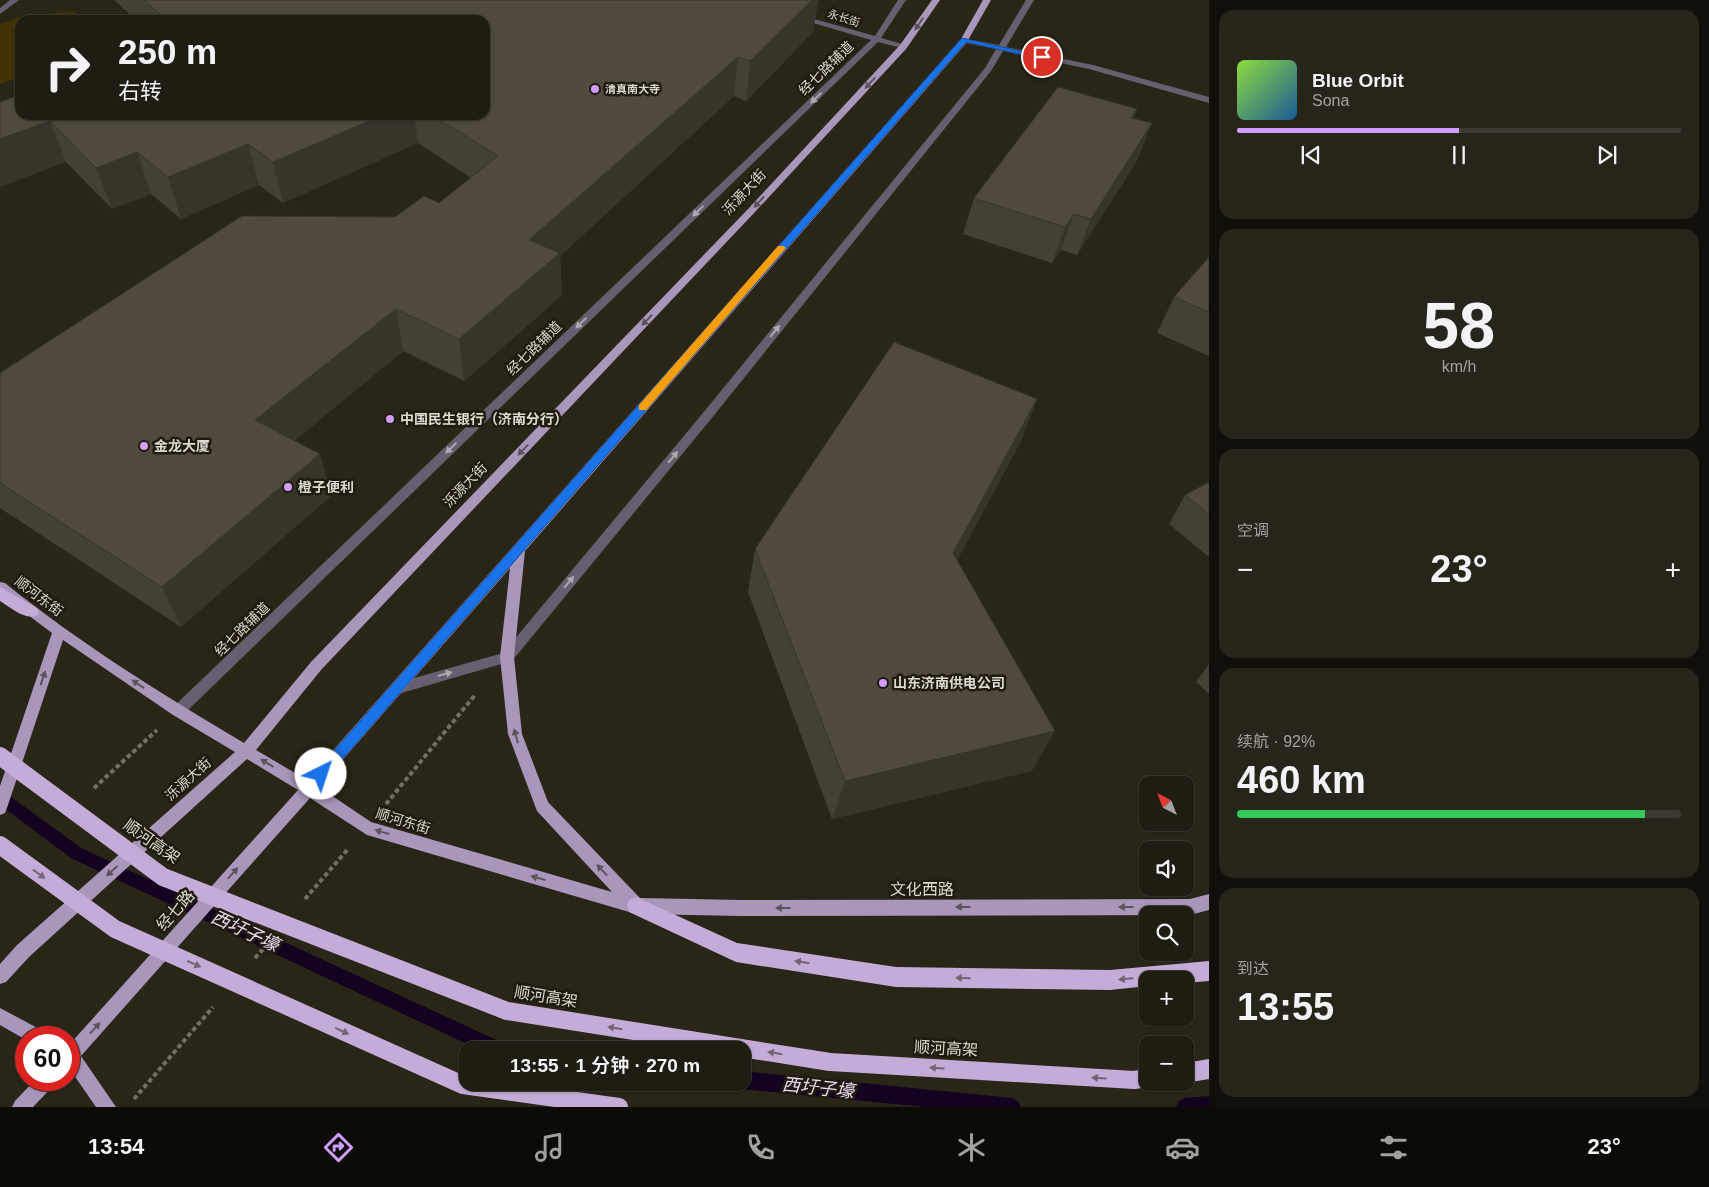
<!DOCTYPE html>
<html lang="zh">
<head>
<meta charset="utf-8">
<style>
  body { margin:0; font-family:Arial,"Noto Sans SC",sans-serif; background:#27251a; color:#f1f3f6; height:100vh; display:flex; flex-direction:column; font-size:19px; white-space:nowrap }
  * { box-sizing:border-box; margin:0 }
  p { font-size:16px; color:#a1a19f }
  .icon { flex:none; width:28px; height:28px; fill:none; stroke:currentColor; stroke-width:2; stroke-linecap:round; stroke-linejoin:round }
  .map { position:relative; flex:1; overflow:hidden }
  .sheet { display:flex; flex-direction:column; gap:10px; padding:10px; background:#110f09; width:500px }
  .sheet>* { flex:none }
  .guide { position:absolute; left:15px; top:15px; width:475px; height:105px; border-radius:15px; box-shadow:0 1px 4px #0004,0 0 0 1px #3c3a31; background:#1f1c11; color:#f1f3f6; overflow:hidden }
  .needle { width:32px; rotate:318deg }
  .controls { position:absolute; left:1139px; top:776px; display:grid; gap:10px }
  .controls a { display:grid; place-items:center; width:55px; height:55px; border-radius:10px; background:#1f1c11; box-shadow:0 1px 4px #0004,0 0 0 1px #3c3a31; font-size:25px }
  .speed { position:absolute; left:15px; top:1026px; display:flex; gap:10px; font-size:25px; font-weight:700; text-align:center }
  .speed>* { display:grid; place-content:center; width:65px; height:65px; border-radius:50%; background:#1f1c11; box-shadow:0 1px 4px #0004,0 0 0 1px #3c3a31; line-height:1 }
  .speed .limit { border:8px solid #d22; background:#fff; color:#111 }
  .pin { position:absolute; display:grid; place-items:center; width:42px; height:42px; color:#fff; margin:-21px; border:2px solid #fff; border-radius:50%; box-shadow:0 1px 5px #0007 }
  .me { position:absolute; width:55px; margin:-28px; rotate:41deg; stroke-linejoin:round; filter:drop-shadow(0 0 4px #0008) }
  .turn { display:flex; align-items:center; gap:18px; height:105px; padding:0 20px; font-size:22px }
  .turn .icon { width:65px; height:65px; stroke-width:2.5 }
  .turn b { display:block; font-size:35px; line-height:42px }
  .big { font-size:38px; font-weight:600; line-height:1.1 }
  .sheet .widget { flex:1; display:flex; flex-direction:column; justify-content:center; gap:8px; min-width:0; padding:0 18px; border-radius:15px; background:#27251a }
  .sheet .dial { align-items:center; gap:0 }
  .dial b { font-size:65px; line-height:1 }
  .song { display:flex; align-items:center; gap:15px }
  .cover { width:60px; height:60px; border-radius:8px; background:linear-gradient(135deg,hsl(90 70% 55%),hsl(210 70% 35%)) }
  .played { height:5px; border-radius:2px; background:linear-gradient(90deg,#d19dfe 50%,#3c3a31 50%) }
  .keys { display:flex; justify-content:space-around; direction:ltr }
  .heat { display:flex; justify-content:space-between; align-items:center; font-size:28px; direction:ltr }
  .charge { height:8px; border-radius:4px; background:linear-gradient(90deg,#34c759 92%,#3c3a31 0) }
  .trip { position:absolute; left:459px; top:1041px; width:292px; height:50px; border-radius:15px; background:#1f1c11; box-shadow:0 1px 4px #0004,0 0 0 1px #3c3a31; font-weight:600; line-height:50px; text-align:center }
  .tab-bar { display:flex; height:80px; justify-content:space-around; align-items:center; background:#0c0b07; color:#a1a19f }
  .tab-bar .icon { width:35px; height:35px }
  .tab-bar .current { color:#d19dfe }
  .tab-bar b { font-size:22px; color:#f1f3f6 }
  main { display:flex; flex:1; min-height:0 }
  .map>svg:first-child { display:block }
  .green { fill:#413304 }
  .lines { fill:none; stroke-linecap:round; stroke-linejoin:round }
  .stream { fill:#130220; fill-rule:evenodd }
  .path { stroke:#736f63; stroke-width:4; stroke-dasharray:4.5 3; stroke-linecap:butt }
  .minor { fill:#675e70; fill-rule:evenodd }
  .major { fill:#a996bb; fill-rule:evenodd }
  .highway { fill:#c4acd9; fill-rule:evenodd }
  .highway-bridge { stroke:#c4acd9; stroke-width:18 }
  .wall { fill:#444034 }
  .shaded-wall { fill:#37342a }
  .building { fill:#4f4a3c; stroke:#37342a }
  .oneway { fill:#5e525c }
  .oneway2 { fill:#ada8aa }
  .oneway3 { fill:#726474 }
  .route { fill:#1a73e8; stroke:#114b97 }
  .slow { fill:#f59e0b }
  .poi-dot { fill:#d19dfe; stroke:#201b0e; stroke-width:2 }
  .labels { text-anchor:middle; stroke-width:5; stroke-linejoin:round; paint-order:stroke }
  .far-street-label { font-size:11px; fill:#dcd9d0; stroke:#201b0e }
  .far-poi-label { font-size:11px; font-weight:bold; fill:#dcd9d0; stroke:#201b0e; text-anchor:start }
  .street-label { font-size:14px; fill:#dcd9d0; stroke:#201b0e }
  .poi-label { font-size:14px; font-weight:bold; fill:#dcd9d0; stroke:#201b0e; text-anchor:start }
  .near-street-label { font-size:16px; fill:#dcd9d0; stroke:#201b0e }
  .near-water-label { font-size:18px; font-style:italic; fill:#eadcf7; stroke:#201b0e }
</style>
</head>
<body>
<main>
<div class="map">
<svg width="1209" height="1107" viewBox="0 0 1209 1107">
  <rect width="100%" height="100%" fill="#292517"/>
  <path class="green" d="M 73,11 L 84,20 L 20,20 L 20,77 L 0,84 L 0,24 L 19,17 Z"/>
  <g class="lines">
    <g class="stream">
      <path d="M 0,789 L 81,848 L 505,1044 L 508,1050 L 480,1050 L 71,858 L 0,805 Z"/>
      <path d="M 742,1071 L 1012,1098 L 1018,1101 L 1021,1107 L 925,1107 L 742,1089 L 736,1086 L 734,1082 L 742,1082 Z"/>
      <path d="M 1209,1096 L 1209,1107 L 1176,1107 L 1179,1101 L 1185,1098 Z"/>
    </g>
    <g class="path">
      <path d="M 94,788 L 157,730"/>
      <path d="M 386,804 L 475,695"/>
      <path d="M 305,899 L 348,849"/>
      <path d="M 255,958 L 264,948"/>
      <path d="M 134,1099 L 213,1007"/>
    </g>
    <g class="minor">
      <path d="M 10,0 L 19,0 L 0,14 L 0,8 Z"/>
      <path d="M 898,0 L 906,0 L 881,38 L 906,45 L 906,49 L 878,42 L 183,715 L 178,717 L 173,715 L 171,711 L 173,707 L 871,40 L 796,18 L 796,14 L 875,36 Z"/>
      <path d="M 1026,0 L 1034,0 L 1006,47 L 1093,65 L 1209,97 L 1209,103 L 1089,69 L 1003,51 L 991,71 L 711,419 L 512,661 L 398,694 L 393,692 L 391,688 L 393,684 L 503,653 L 703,413 L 985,68 L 996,49 L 961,42 L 961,38 L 999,45 Z"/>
    </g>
    <g class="major">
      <path d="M 932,0 L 940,0 L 906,49 L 755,212 L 321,670 L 256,750 L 307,780 L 961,39 L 983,0 L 991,0 L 967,42 L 525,551 L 514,657 L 522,734 L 548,802 L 640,898 L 742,900 L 1190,899 L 1209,894 L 1209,910 L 1190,915 L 742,916 L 636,914 L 367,835 L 310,798 L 81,1056 L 116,1107 L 96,1107 L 69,1068 L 69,1045 L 298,790 L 247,759 L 29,957 L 6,982 L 0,984 L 0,964 L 17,945 L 235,752 L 173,715 L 63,640 L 7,808 L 5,813 L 0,815 L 0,786 L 52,633 L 0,594 L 0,582 L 5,583 C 79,643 162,694 244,743 L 311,662 L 749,208 L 900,45 ZM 510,568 L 500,657 L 508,734 L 537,811 L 612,892 L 371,822 L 319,787 Z"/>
      <path d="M 0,1008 L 45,1032 L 47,1038 L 26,1038 L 26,1040 L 0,1025 Z"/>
      <path d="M 35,1080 L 56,1080 L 53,1086 L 33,1107 L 12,1107 L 15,1101 Z"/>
    </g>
    <g class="highway">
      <path d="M 0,587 L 37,608 L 39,612 L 37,616 C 24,620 10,607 0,601 Z"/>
      <path d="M 636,897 L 737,943 L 896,967 L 1110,970 L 1209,961 L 1209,981 L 1185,983 L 1185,980 L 1148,980 L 1148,986 L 1110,990 L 896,987 L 736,962 L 629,912 L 627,906 L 629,900 Z"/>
      <path d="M 1209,1059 L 1209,1079 L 1185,1083 L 1183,1082 L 1185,1082 L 1185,1063 Z"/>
    </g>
    <g class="highway-bridge">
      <path d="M 0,756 L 163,877 L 507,1011 L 830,1062 L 1134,1080 L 1148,1078"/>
      <path d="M 0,845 L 115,929 L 463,1085 L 619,1107"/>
    </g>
  </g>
  <g class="wall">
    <path d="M 114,0 L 818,0 L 813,32 L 746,101 L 734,96 L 560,256 L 562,295 L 464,381 L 403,351 L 294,441 L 320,454 L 331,496 L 181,627 L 0,508 L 0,373 L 395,217 L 439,203 L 471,178 L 418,143 L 283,203 L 259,185 L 181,219 L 151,194 L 112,209 L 20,115 L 485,115 L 485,20 L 136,20 Z"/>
    <path d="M 1134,118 L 1138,159 L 1077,255 L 1061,250 L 1052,263 L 963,234 L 974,198 Z"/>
    <path d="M 1209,257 L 1209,356 L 1157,333 L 1174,297 Z"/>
    <path d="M 1037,399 L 1020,443 L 957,560 L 1032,771 L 832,819 L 748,592 L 755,549 Z"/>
    <path d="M 1209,482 L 1209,557 L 1169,524 L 1185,495 Z"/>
    <path d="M 1209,664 L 1209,694 L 1196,682 Z"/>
  </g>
  <g class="shaded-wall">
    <path d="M 809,0 L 818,0 L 813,32 L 746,101 L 750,61 Z"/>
    <path d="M 738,57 L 734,96 L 560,256 L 562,295 L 464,381 L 459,339 L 529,240 Z"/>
    <path d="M 1137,109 L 1124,144 L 1131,118 Z"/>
    <path d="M 383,115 L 414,115 L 418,143 L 283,203 L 273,162 Z"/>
    <path d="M 50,121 L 66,162 L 0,187 L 0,139 Z"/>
    <path d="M 1152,123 L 1138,159 L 1077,255 L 1091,219 Z"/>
    <path d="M 248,144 L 259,185 L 181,219 L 168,177 Z"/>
    <path d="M 137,152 L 151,194 L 112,209 L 96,168 Z"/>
    <path d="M 1074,214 L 1061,250 L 1052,263 L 1065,227 Z"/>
    <path d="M 396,309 L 403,351 L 269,462 L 255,420 Z"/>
    <path d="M 1037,399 L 1020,443 L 937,596 L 953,553 Z"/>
    <path d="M 320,454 L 331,496 L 181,627 L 162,587 Z"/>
    <path d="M 1055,731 L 1032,771 L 832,819 L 845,781 Z"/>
  </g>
  <g class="building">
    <path d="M 144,0 L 812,0 L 750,61 L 738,57 L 529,240 L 560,253 L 459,339 L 396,309 L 255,420 L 320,454 L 162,587 L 0,483 L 0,373 L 242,216 L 395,217 L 424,196 L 439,203 L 498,156 L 432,115 L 485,115 L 485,20 L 167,20 Z"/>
    <path d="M 1058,87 L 1137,109 L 1131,118 L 1152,123 L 1091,219 L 1074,214 L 1065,227 L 974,198 Z"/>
    <path d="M 20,95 L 20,115 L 383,115 L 273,162 L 248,144 L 168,177 L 137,152 L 96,168 L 50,121 L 0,139 L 0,102 Z"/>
    <path d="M 1209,257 L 1209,312 L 1174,297 Z"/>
    <path d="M 894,342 L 1037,399 L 953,553 L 1055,731 L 845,781 L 755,549 Z"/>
    <path d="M 1209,482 L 1209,514 L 1185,495 Z"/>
  </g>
  <defs><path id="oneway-solid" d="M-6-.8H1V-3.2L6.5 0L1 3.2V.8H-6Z" transform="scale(1.25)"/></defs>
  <g class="oneway">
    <use href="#oneway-solid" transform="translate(919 24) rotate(124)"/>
    <use href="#oneway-solid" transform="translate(870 83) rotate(133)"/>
    <use href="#oneway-solid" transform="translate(759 202) rotate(133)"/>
    <use href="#oneway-solid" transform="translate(647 320) rotate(134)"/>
    <use href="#oneway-solid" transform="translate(523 450) rotate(134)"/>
    <use href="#oneway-solid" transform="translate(43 678) rotate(-71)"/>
    <use href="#oneway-solid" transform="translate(138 684) rotate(-146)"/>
    <use href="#oneway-solid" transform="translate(516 736) rotate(-105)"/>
    <use href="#oneway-solid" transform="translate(267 763) rotate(-149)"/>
    <use href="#oneway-solid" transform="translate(382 832) rotate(-164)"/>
    <use href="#oneway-solid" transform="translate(602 870) rotate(-133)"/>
    <use href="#oneway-solid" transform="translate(112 871) rotate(138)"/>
    <use href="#oneway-solid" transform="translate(233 873) rotate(-48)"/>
    <use href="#oneway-solid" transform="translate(538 878) rotate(-164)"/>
    <use href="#oneway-solid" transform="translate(963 907) rotate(180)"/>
    <use href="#oneway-solid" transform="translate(1126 907) rotate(180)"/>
    <use href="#oneway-solid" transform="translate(783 908) rotate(180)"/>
    <use href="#oneway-solid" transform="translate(95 1028) rotate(-48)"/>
  </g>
  <g class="oneway2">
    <use href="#oneway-solid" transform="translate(816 98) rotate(136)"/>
    <use href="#oneway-solid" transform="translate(698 211) rotate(136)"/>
    <use href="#oneway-solid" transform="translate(581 323) rotate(136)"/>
    <use href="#oneway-solid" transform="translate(775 331) rotate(-51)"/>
    <use href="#oneway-solid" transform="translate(451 448) rotate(136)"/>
    <use href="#oneway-solid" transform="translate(673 457) rotate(-50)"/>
    <use href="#oneway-solid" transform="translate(569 582) rotate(-50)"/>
    <use href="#oneway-solid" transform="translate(445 674) rotate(-16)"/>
  </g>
  <g class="oneway3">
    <use href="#oneway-solid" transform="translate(39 874) rotate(36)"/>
    <use href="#oneway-solid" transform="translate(802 962) rotate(-171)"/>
    <use href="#oneway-solid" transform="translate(194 964) rotate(24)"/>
    <use href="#oneway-solid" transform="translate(963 978) rotate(-179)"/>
    <use href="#oneway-solid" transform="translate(1126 979) rotate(175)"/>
    <use href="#oneway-solid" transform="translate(615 1028) rotate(-171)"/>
    <use href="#oneway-solid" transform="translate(342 1031) rotate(24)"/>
    <use href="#oneway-solid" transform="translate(775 1053) rotate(-171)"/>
    <use href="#oneway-solid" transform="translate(937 1068) rotate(-177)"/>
    <use href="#oneway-solid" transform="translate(1099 1078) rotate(-177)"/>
  </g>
  <path class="route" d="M 962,38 L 1046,57 L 1042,59 L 966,42 L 326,778 L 321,780 L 317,778 L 315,774 L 317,770 Z"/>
  <path class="slow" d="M 778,246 L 784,246 L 786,248 L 646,410 L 639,410 L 639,405 Z"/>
  <g class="poi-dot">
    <circle cx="595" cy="89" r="5"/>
    <circle cx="390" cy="419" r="5"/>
    <circle cx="144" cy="446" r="5"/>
    <circle cx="288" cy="487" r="5"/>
    <circle cx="883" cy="683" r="5"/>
  </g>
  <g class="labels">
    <g class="far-street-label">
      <text transform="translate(844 18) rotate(18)" y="4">永长街</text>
    </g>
    <g class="far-poi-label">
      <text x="605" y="93">清真南大寺</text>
    </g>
    <g class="street-label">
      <text transform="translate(826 68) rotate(-44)" y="5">经七路辅道</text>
      <text transform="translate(744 192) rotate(-47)" y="5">泺源大街</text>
      <text transform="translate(534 348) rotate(-44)" y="5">经七路辅道</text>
      <text transform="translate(465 485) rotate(-46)" y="5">泺源大街</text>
      <text transform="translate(39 596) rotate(37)" y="5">顺河东街</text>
      <text transform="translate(242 629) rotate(-44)" y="5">经七路辅道</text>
      <text transform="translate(188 779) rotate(-42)" y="5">泺源大街</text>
      <text transform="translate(403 821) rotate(17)" y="5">顺河东街</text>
    </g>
    <g class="poi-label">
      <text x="400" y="424">中国民生银行（济南分行）</text>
      <text x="154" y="451">金龙大厦</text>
      <text x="298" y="492">橙子便利</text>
      <text x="893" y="688">山东济南供电公司</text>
    </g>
    <g class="near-street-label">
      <text transform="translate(152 841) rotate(35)" y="6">顺河高架</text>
      <text x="922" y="895">文化西路</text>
      <text transform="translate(175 910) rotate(-48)" y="6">经七路</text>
      <text transform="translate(546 996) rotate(9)" y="6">顺河高架</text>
      <text transform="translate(946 1048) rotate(3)" y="6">顺河高架</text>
    </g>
    <g class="near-water-label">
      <text transform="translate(245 931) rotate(25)" y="6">西圩子壕</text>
      <text transform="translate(818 1088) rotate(6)" y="6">西圩子壕</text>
    </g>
  </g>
</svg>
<div class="controls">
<a><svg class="needle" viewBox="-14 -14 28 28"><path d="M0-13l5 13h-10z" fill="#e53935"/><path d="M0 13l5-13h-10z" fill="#a1a19f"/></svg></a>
<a><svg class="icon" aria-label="sound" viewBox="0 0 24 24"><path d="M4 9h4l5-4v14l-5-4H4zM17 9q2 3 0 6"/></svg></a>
<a><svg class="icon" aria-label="search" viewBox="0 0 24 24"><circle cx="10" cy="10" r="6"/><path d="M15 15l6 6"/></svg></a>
<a>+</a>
<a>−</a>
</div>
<div class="speed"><div class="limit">60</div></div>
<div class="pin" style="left:1042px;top:57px;background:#d93025"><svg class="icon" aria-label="arrive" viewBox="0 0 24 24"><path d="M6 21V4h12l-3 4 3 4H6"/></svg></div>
<svg class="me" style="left:321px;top:774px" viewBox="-20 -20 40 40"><circle r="19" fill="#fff"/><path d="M0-13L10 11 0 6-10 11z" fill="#1a73e8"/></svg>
<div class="trip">13:55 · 1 分钟 · 270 m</div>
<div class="guide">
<div class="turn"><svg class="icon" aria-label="right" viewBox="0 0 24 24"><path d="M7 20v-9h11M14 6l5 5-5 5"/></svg><div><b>250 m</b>右转</div></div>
</div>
</div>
<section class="sheet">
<div class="widget">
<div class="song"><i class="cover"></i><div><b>Blue Orbit</b><p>Sona</p></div></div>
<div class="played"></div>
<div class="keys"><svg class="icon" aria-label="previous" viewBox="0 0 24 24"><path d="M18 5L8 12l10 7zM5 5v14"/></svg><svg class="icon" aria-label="pause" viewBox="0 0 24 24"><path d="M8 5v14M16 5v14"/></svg><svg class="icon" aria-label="next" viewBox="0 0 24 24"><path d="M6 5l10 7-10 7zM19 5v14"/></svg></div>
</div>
<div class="widget dial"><b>58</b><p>km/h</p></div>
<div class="widget"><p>空调</p>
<div class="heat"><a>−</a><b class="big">23°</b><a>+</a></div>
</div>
<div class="widget"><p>续航 · 92%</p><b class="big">460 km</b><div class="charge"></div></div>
<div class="widget"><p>到达</p><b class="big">13:55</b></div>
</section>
</main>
<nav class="tab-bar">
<b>13:54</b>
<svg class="icon current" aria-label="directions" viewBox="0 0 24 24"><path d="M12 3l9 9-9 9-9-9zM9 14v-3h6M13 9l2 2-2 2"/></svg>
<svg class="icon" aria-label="music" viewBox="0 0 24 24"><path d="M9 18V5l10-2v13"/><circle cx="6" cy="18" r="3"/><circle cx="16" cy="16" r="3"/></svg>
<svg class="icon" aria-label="phone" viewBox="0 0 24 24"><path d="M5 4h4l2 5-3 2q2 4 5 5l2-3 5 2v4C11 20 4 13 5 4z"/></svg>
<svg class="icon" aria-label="climate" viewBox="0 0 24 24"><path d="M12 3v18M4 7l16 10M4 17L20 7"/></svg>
<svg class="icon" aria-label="car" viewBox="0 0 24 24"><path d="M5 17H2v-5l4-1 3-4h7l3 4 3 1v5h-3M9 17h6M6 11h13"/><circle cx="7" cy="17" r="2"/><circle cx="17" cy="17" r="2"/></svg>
<svg class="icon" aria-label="filters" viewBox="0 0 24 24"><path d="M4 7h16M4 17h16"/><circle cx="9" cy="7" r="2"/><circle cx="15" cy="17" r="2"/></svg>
<b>23°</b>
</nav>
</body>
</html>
